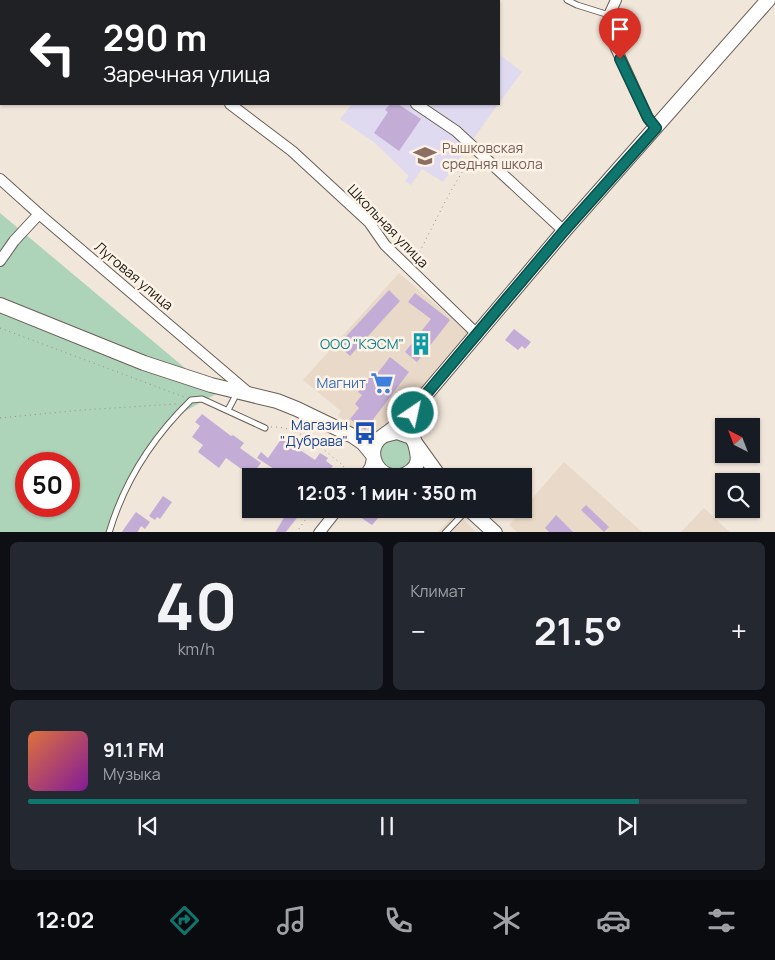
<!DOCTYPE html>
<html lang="ru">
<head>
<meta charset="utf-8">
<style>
  body { margin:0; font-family:Manrope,sans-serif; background:#242831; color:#f1f3f6; height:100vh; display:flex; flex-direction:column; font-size:19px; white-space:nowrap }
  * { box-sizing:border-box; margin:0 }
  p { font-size:16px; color:#9ea1a6 }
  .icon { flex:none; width:28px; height:28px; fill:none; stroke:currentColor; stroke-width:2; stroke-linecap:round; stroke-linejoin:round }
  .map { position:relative; height:532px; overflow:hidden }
  .panel { display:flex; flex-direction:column; gap:10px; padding:10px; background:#0d0f14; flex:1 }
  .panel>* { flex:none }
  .top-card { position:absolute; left:0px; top:0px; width:500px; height:105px; box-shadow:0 1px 4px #0004; background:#202124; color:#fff; overflow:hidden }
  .needle { width:32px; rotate:318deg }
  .controls { position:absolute; left:715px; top:418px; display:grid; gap:10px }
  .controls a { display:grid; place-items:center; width:45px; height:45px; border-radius:0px; background:#171b24; box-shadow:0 1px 4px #0004; font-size:25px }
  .speed { position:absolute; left:15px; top:452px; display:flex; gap:10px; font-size:25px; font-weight:700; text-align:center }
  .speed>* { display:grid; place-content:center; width:65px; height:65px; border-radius:50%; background:#171b24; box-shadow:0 1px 4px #0004; line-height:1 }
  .speed .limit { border:8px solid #d22; background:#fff; color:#111 }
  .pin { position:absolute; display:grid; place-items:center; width:42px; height:42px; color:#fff; margin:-51px -21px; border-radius:50% 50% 50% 0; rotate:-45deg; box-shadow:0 0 5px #0007 }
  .pin .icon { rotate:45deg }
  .me { position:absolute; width:55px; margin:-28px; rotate:34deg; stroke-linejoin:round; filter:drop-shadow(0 0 4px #0008) }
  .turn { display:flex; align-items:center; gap:18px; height:105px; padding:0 20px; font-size:22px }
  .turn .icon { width:65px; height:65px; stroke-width:2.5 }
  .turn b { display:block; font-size:35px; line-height:42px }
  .big { font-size:38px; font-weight:700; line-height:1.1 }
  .panel .widget { flex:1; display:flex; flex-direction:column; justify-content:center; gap:8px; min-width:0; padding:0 18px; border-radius:8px; background:#242831 }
  .panel .dial { align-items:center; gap:0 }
  .dial b { font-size:65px; line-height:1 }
  .song { display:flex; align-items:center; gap:15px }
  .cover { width:60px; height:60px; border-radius:8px; background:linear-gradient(135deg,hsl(20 70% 55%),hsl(290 70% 35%)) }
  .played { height:5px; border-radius:2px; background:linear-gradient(90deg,#0f766e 85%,#363941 85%) }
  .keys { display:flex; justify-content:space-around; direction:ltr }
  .heat { display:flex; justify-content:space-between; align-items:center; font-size:28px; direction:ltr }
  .panel .tiles { flex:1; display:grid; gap:10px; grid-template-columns:1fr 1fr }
  .widget:last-child { grid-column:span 2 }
  .trip { position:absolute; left:242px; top:468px; width:290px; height:50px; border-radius:0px; background:#171b24; box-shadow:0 1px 4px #0004; font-weight:700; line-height:50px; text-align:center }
  .tab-bar { display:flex; height:80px; justify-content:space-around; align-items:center; background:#090b0e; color:#9ea1a6 }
  .tab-bar .icon { width:35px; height:35px }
  .tab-bar .active { color:#0f766e }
  .tab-bar b { font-size:22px; color:#f1f3f6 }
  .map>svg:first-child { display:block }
  .built { fill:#e9d9c8 }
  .education { fill:#dfdaf0 }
  .green { fill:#add3b9; fill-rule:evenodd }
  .building { fill:#c3add7 }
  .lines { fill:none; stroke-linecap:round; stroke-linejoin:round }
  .service-casing { stroke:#696056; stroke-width:7 }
  .minor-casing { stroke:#696056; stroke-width:12 }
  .secondary-casing { stroke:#696056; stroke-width:16 }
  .path { stroke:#999188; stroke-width:1; stroke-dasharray:1 4; stroke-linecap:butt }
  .service { stroke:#fff; stroke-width:5 }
  .minor { stroke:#fff; stroke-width:10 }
  .secondary { stroke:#fff; stroke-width:14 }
  .route-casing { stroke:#0a4d48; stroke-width:12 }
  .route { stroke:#0f766e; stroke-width:9 }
  .labels { text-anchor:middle; stroke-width:5; stroke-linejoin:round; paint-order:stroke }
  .education-label { font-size:14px; fill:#785e54; stroke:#fef3e7; text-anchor:start }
  .street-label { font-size:14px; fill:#1c1914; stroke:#fef3e7 }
  .culture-label { font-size:14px; fill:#0d838f; stroke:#fef3e7; text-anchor:end }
  .shop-label { font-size:14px; fill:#366cbe; stroke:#fef3e7; text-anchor:end }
  .transit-label { font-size:14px; fill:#164399; stroke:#fef3e7; text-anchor:end }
</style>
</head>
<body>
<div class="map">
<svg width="775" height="533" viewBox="0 0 775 533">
  <rect width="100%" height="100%" fill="#f1e6da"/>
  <g class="built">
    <path d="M 399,273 L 470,334 L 401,415 L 388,427 L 375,432 L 357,431 L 338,416 L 341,411 L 303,380 Z"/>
    <path d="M 564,462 L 642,532 L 517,532 L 509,525 Z"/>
    <path d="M 704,508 L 724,527 L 730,532 L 681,532 Z"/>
    <path d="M 456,513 L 476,532 L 437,533 Z"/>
  </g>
  <g class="education">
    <path d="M 499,54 L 522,72 L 499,103 Z"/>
    <path d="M 352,104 L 498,104 L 443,182 L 422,169 L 411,185 L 405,181 L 409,176 L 375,143 L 340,119 Z"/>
  </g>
  <g class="green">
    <path d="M 0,213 L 216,394 L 178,415 L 157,443 L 130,485 L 107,532 L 0,532 ZM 26,464 L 69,464 L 69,506 L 26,506 Z"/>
    <circle cx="396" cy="454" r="16"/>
  </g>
  <g class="building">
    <path d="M 390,104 L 398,104 L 421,119 L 399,151 L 374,133 L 388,112 L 385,110 Z"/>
    <path d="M 389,290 L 400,301 L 350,356 L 338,345 Z"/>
    <path d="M 415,293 L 450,320 L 417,362 L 405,352 L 431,319 L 408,302 Z"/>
    <path d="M 514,329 L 531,342 L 525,349 L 522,346 L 518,350 L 505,340 Z"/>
    <path d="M 390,357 L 409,372 L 365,430 L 350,419 L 359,408 L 355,404 L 362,395 L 358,392 L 373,373 L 376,375 Z"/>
    <path d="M 202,414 L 231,436 L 233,435 L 244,443 L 240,448 L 261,463 L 251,476 L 226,458 L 219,468 L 198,452 L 203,445 L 192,437 L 200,426 L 195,422 Z"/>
    <path d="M 282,438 L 315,460 L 320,453 L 328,458 L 326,461 L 333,466 L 325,476 L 285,476 L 257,458 L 261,452 L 268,458 Z"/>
    <path d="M 163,496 L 172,502 L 160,519 L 157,517 L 155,520 L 149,516 Z"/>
    <path d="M 586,505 L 609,527 L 604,532 L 581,510 Z"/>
    <path d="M 289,509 L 304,509 L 285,533 L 275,533 Z"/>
    <path d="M 367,509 L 369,509 L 379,517 L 372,525 L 360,517 Z"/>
    <path d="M 136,512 L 150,522 L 145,529 L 141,526 L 137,533 L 121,533 Z"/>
    <path d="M 556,515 L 574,533 L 550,533 L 545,528 Z"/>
  </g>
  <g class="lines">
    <defs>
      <g id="service">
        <path d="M 567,0 L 577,5 L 609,15"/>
        <path d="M 228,410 L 237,393"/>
        <path d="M 109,533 C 124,482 153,437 191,400 L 202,399 L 265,428"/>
        <path d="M 445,533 L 467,510"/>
      </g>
      <g id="minor">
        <path d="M 97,0 L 98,1"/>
        <path d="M 214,0 L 216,1"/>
        <path d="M 616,0 L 609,15 L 614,44 L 648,118 L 656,128"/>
        <path d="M 230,104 L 292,151 L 369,222 L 385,245 L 477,334"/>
        <path d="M 416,104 L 456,131 L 564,231"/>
        <path d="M 0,179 L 39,214 L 250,394"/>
        <path d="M 0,261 L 14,241 L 39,214"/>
        <path d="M 364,476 L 370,467 L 373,455"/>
        <path d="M 319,533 L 338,509"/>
      </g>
      <g id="secondary">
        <path d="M 0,305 L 144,363 L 211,385 L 277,401 L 297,409 L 353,436 L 363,443 L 373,455"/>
        <path d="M 385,435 L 397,432 L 411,437 L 439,476"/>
        <path d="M 391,476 C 375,472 367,452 379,439 C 385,434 392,430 398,425 C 406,417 414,407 422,399 L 564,231 L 768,0"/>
        <path d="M 401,476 C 428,467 415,449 412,432 C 410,423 412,415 416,408"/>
        <path d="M 469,509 L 495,533"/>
      </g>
    </defs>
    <use href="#service" class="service-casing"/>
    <use href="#minor" class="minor-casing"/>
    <use href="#secondary" class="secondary-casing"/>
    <g class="path">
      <path d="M 415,261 L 448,196 L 471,157"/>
      <path d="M 0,328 L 184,397"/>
      <path d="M 0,418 L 82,410 L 176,404"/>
      <path d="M 271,427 C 300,426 322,449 344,466 L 336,476"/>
      <path d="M 296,533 L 313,509"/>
    </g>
    <use href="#service" class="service"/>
    <use href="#minor" class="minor"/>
    <use href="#secondary" class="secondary"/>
  </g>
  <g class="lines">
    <defs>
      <path id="route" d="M 413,413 L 422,399 L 564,231 L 656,128 L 648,118 L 620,59"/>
    </defs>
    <use href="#route" class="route-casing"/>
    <use href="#route" class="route"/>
  </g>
  <defs>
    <symbol id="school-bare" viewBox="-9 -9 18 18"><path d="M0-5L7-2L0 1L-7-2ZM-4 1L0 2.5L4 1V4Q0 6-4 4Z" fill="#8d6e63" stroke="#fef3e7" stroke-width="2.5" paint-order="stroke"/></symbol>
    <symbol id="building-bare" viewBox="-9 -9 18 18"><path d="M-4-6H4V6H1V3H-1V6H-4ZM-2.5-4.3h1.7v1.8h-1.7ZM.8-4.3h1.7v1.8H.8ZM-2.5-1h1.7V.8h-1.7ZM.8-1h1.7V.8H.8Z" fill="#0f9aa8" stroke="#fef3e7" stroke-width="2.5" paint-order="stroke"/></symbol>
    <symbol id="supermarket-bare" viewBox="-9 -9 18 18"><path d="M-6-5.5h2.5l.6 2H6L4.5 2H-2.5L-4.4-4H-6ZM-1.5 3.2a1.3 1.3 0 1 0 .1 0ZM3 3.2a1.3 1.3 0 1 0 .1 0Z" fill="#3f7fe0" stroke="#fef3e7" stroke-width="2.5" paint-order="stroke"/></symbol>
    <symbol id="bus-bare" viewBox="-9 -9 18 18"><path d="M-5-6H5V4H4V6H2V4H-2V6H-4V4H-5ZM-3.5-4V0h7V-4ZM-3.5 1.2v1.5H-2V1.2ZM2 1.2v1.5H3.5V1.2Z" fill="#1a4fb4" stroke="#fef3e7" stroke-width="2.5" paint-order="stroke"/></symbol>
  </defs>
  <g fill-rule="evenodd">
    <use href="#school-bare" x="409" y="140" width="32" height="32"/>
    <use href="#building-bare" x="405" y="328" width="32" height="32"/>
    <use href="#supermarket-bare" x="366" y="367" width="32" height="32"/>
    <use href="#bus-bare" x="349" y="417" width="32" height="32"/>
  </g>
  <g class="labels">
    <g class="education-label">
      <text x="442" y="153">Рышковская<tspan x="442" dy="16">средняя школа</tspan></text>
    </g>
    <g class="street-label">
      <text transform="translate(388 226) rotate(46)" y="5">Школьная улица</text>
      <text transform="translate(134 276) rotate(40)" y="5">Луговая улица</text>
    </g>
    <g class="culture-label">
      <text x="404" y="349">ООО "КЭСМ"</text>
    </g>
    <g class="shop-label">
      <text x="366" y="388">Магнит</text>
    </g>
    <g class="transit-label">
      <text x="348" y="430">Магазин<tspan x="348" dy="16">"Дубрава"</tspan></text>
    </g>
  </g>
</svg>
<div class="controls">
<a><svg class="needle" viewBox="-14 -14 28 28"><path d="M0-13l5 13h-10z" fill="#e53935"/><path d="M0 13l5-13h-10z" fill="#9ea1a6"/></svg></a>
<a><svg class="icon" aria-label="search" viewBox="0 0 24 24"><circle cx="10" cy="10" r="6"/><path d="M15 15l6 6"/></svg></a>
</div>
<div class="speed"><div class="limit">50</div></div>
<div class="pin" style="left:620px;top:59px;background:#d93025"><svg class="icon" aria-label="arrive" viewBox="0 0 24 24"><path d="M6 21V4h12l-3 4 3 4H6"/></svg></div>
<svg class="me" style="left:413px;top:413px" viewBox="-20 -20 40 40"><circle r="17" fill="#0f766e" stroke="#fff" stroke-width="3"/><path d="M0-11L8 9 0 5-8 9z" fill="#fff"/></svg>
<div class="trip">12:03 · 1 мин · 350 m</div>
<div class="top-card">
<div class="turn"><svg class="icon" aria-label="left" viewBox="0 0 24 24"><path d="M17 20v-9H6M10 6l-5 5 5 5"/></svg><div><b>290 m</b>Заречная улица</div></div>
</div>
</div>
<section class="panel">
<div class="tiles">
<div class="widget dial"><b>40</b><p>km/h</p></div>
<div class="widget"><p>Климат</p>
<div class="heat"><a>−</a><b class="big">21.5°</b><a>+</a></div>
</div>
<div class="widget">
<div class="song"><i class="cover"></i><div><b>91.1 FM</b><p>Музыка</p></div></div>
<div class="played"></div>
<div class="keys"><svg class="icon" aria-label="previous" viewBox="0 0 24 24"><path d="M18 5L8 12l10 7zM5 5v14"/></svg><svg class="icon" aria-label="pause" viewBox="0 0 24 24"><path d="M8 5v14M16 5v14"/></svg><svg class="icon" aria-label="next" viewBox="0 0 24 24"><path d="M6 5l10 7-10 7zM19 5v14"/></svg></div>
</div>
</div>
</section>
<nav class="tab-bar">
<b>12:02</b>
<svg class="icon active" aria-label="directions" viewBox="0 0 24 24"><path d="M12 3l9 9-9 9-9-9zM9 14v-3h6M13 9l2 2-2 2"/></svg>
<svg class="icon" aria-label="music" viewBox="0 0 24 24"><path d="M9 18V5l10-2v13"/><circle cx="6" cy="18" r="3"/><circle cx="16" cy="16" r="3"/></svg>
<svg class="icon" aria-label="phone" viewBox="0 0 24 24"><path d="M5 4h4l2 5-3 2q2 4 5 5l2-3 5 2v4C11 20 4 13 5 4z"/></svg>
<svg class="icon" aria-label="climate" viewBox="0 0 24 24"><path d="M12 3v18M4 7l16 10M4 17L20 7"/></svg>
<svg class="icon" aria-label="car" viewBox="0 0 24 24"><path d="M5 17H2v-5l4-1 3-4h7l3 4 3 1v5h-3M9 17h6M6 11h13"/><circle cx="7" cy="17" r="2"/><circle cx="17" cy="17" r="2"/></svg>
<svg class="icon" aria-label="filters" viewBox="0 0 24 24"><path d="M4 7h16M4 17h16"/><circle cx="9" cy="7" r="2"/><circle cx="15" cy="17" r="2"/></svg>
</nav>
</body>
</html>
